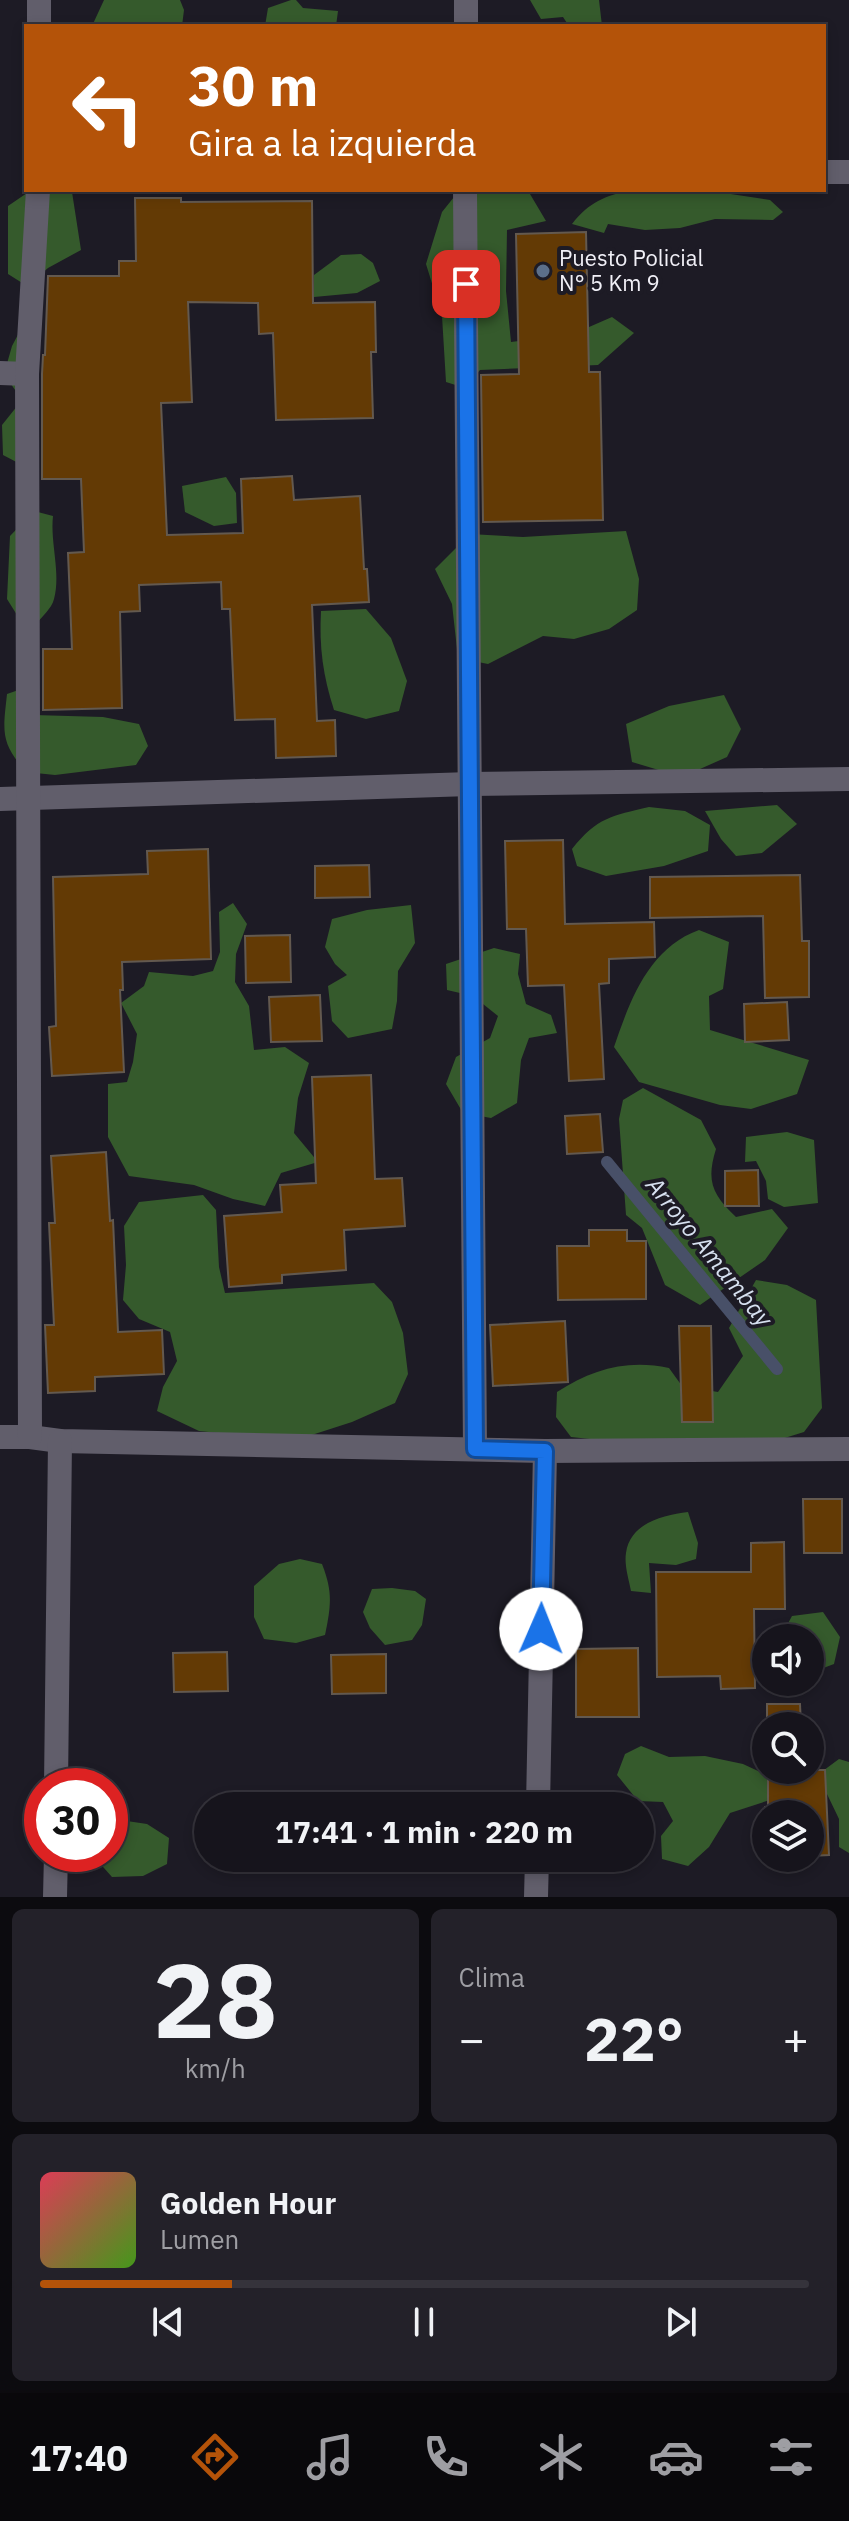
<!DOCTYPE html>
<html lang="es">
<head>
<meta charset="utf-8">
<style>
  body { margin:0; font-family:"IBM Plex Sans",sans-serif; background:#232129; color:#f1f3f6; height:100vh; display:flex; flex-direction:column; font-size:30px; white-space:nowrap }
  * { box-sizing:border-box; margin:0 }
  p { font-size:26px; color:#9e9ea3 }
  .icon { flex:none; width:44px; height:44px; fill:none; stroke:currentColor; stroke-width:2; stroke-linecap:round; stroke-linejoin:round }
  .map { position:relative; height:1897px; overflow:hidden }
  .details { display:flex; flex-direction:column; gap:12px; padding:12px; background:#0c0b0f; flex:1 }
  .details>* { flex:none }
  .banner { position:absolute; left:24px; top:24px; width:802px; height:168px; border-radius:0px; box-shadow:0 4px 12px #0003,0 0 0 2px #35333b; background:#b45309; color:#fff; overflow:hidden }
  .tools { position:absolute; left:752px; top:1624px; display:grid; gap:16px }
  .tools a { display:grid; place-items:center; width:72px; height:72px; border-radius:50%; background:#16141c; box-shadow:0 4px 12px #0003,0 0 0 2px #35333b; font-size:40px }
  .speed { position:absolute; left:24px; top:1768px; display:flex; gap:16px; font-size:40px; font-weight:700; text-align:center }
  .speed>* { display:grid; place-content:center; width:104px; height:104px; border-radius:50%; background:#16141c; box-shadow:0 4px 12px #0003,0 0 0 2px #35333b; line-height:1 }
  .speed .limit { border:12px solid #d22; background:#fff; color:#111 }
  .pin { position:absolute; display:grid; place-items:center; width:68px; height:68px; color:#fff; margin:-34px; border-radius:16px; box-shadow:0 4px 12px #0006 }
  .me { position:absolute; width:88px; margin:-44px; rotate:1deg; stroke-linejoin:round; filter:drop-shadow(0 0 6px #0008) }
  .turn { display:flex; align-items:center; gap:28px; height:168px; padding:0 32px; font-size:36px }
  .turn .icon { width:104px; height:104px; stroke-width:2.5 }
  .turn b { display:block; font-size:56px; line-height:68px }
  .big { font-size:60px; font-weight:700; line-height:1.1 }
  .details .tile { flex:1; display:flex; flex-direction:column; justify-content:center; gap:12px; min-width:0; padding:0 28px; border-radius:12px; background:#232129 }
  .details .dial { align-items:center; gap:0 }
  .dial b { font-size:104px; line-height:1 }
  .song { display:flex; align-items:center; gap:24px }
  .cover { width:96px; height:96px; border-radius:12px; background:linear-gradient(135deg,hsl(350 70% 55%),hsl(100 70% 35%)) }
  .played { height:8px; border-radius:4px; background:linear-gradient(90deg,#b45309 25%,#35333b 25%) }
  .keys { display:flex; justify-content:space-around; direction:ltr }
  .heat { display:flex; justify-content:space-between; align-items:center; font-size:44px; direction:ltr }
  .details .tiles { flex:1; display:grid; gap:12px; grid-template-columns:1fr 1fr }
  .tile:last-child { grid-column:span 2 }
  .trip { position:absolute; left:194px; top:1792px; width:460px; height:80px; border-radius:40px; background:#16141c; box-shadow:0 4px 12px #0003,0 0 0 2px #35333b; font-weight:700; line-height:80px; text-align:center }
  .tab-bar { display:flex; height:128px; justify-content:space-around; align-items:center; background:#09080b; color:#9e9ea3 }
  .tab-bar .icon { width:56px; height:56px }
  .tab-bar .active { color:#b45309 }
  .tab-bar b { font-size:36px; color:#f1f3f6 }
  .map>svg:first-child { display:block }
  .forest { fill:#355a2c }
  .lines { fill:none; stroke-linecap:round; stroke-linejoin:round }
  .stream { stroke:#485068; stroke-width:12 }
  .building { fill:#633a05; stroke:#63594f; stroke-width:2 }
  .minor { stroke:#615e6b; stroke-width:24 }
  .route-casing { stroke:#114b97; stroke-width:20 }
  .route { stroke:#1a73e8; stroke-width:14 }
  .service-dot { fill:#5c6f8a; stroke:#1d1b25; stroke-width:3 }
  .labels { text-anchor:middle; stroke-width:8; stroke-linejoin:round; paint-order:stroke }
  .poi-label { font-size:22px; fill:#f1f0f7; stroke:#1d1b25; text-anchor:start }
  .water-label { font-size:24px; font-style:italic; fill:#d7e1f0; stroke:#1d1b25 }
</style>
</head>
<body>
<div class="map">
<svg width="849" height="1897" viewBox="0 0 849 1897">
  <rect width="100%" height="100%" fill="#1d1b25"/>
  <g class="forest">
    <path d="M 104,0 L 180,0 L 184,10 L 182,26 L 92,26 Z"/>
    <path d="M 291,0 L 296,0 L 303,8 L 338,11 L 336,26 L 265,26 L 268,8 Z"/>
    <path d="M 530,0 L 599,0 L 602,26 L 569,26 L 563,17 L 541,19 Z"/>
    <path d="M 45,190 L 72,192 L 81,250 L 48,268 L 27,286 L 8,274 L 8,206 L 27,193 Z"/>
    <path d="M 466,190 L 511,190 L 530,194 L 546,221 L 507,230 L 506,291 L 511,342 L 573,334 L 612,317 L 634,333 L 598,365 L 480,370 L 465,388 L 446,382 L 442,316 L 426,264 L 442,212 L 454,197 Z"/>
    <path d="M 631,190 L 704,190 L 770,200 L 783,212 L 773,220 L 715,219 L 680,228 L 645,230 L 608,224 L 604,233 L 572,224 C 589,202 605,196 631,190 Z"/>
    <path d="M 361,254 L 373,263 L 380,281 L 357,293 L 314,297 L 314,275 L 341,255 Z"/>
    <path d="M 22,327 L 24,466 L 3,455 L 2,425 L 22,400 L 4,374 L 12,346 Z"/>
    <path d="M 226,477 L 236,493 L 237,523 L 214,526 L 185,512 L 182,486 Z"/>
    <path d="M 34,511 L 53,516 C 50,543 61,573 54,599 C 52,608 41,618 35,625 L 22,623 L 7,599 L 10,536 Z"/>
    <path d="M 626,531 L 639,579 L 637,610 L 609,629 L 574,639 L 543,636 L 488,664 L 458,658 L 452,604 L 435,569 L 470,534 L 523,537 Z"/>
    <path d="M 366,609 L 391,638 L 407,681 L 399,711 L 366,719 L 334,710 C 323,676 319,647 321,611 Z"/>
    <path d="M 30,686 L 34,715 L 103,717 L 139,724 L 148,746 L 136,765 L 55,775 L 26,772 C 0,742 3,732 7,694 Z"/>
    <path d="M 724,695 L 741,729 L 727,757 L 682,777 L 632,762 L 626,724 L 669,706 Z"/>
    <path d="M 777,805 L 797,824 L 762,853 L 736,856 L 721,839 L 705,811 Z"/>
    <path d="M 649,807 L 685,811 L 710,825 L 708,851 L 664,866 L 606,876 L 577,866 L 572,849 C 597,817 612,816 649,807 Z"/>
    <path d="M 233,903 L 247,924 L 236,954 L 235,982 L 249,1006 L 254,1050 L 285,1047 L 309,1063 L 298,1098 L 294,1133 L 318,1162 L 281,1173 L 265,1206 L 233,1199 L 194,1185 L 129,1176 L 108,1137 L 108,1084 L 127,1082 L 133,1062 L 137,1034 L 121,1003 L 144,986 L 149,972 L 193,976 L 213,971 L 220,952 L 219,912 Z"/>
    <path d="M 411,905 L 415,943 L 398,971 L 397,1001 L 392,1029 L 348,1038 L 332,1021 L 328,986 L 347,975 L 335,964 L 325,947 L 332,919 L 367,910 Z"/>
    <path d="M 699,930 L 729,942 L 723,989 L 709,996 L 710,1030 L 809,1060 L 797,1094 L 751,1109 L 720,1105 L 639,1082 L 614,1047 C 630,1000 649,948 699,930 Z"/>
    <path d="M 494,948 L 520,954 L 518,974 L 526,1004 L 551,1015 L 557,1033 L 529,1038 L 521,1060 L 517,1103 L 491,1118 L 463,1113 L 446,1084 L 456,1057 L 490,1038 L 498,1016 L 473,996 L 447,990 L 446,964 Z"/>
    <path d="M 643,1088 L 701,1120 L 716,1149 C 706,1181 712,1194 736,1217 L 772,1209 L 788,1228 L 765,1260 L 700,1305 L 665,1285 L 642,1228 L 626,1215 L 619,1119 L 623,1100 Z"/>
    <path d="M 787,1132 L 814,1140 L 818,1203 L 784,1207 L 768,1199 L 766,1181 L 756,1161 L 745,1162 L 746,1137 Z"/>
    <path d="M 203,1195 L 216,1210 L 219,1267 L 225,1293 L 374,1283 L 392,1302 L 403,1333 L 408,1374 L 395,1403 L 352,1422 L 293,1441 L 199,1431 L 157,1411 L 163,1387 L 177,1361 L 170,1332 L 139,1319 L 123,1300 L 126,1265 L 124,1226 L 139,1202 Z"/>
    <path d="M 756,1280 L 787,1285 L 816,1300 L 822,1408 L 804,1432 L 762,1445 L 618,1442 L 571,1437 L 556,1417 L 557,1392 C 592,1369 628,1359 669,1368 L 682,1386 L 718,1392 L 743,1356 L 729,1328 Z"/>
    <path d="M 688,1512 L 698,1543 L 696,1559 L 676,1565 L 649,1563 L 651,1593 L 631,1591 C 629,1580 624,1565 626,1553 C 630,1523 663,1515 688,1512 Z"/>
    <path d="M 300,1559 L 322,1564 C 333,1592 331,1606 325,1635 L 296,1643 L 264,1639 L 254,1617 L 254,1586 L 279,1564 Z"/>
    <path d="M 392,1588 L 415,1591 L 426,1599 L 422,1625 L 412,1640 L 385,1645 L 370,1628 L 363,1612 L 372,1589 Z"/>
    <path d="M 823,1612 L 840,1637 L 834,1664 L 810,1673 L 810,1638 L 784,1638 L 784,1631 L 792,1616 Z"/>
    <path d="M 641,1746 L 669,1757 L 705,1756 L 743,1764 L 782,1782 L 816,1776 L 839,1759 L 849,1762 L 849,1853 L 839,1847 L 839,1819 L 827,1794 L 779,1797 L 730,1813 L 709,1847 L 688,1866 L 662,1859 L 661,1836 L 673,1821 L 663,1802 L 638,1801 L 617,1775 L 625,1754 Z"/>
    <path d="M 120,1820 L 147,1824 L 169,1838 L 167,1864 L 143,1876 L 112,1877 L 96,1859 L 96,1854 L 110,1854 L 110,1830 Z"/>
  </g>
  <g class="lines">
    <path class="stream" d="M 607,1162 L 777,1369"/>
  </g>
  <g class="building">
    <path d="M 135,198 L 181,198 L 181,202 L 312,201 L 313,303 L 375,302 L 376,352 L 371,352 L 373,418 L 276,420 L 273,333 L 259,334 L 258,303 L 188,302 L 192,402 L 161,403 L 167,535 L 243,533 L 241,479 L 292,476 L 294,500 L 360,496 L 364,569 L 367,569 L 369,602 L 312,605 L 317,721 L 335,720 L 336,756 L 276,758 L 275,719 L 235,720 L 230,609 L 222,609 L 221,582 L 139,585 L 140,611 L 120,612 L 122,708 L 43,710 L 43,649 L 72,649 L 68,553 L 84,552 L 81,479 L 42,479 L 42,374 L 43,355 L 45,355 L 48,276 L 119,276 L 119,261 L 136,261 Z"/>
    <path d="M 586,232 L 589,372 L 600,372 L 603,520 L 483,522 L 481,375 L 519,374 L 516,234 Z"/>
    <path d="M 563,840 L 565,924 L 654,922 L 655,957 L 609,959 L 609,983 L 599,984 L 604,1079 L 569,1081 L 564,985 L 528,986 L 526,929 L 507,929 L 505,841 Z"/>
    <path d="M 208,849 L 211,959 L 122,962 L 123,990 L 120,990 L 124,1072 L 52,1076 L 49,1027 L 56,1026 L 53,877 L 148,874 L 147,851 Z"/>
    <path d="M 369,865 L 370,897 L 315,898 L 315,866 Z"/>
    <path d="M 800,875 L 802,941 L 809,941 L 809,997 L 765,998 L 763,916 L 650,918 L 650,877 Z"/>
    <path d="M 290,935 L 291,982 L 246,983 L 245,936 Z"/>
    <path d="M 320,995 L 322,1041 L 271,1042 L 269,997 Z"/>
    <path d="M 787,1002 L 789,1040 L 745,1042 L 744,1004 Z"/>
    <path d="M 371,1075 L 375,1179 L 402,1178 L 405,1226 L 344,1230 L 346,1270 L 282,1275 L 282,1283 L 229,1287 L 224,1216 L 282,1212 L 280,1185 L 316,1183 L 312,1077 Z"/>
    <path d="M 600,1114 L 603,1152 L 567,1154 L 565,1116 Z"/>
    <path d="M 106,1152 L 110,1221 L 113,1220 L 118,1332 L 162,1330 L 164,1374 L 95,1377 L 95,1391 L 48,1393 L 45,1325 L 54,1325 L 49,1223 L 55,1223 L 51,1156 Z"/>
    <path d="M 758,1170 L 759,1206 L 725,1206 L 725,1171 Z"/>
    <path d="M 589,1230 L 627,1230 L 627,1241 L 646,1241 L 646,1299 L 558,1300 L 557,1246 L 589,1246 Z"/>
    <path d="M 565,1321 L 568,1382 L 493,1386 L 490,1325 Z"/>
    <path d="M 679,1326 L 711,1326 L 713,1422 L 682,1422 Z"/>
    <path d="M 803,1499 L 842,1499 L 842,1553 L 804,1553 Z"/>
    <path d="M 784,1542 L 785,1609 L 754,1609 L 755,1688 L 721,1689 L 720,1676 L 657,1677 L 656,1572 L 751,1572 L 751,1543 Z"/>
    <path d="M 638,1648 L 639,1717 L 576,1717 L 576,1649 Z"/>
    <path d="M 227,1652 L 228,1691 L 174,1692 L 173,1653 Z"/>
    <path d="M 386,1654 L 386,1693 L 332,1694 L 331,1655 Z"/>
    <path d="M 767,1704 L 800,1704 L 801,1726 L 767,1726 Z"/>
    <path d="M 768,1770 L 825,1770 L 829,1855 L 810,1856 L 810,1814 L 766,1814 L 766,1825 L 765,1807 L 768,1807 Z"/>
  </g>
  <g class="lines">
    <g class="minor">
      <path d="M 39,0 L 39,26"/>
      <path d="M 466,26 L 466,0"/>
      <path d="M 824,172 L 849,172"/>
      <path d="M 465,190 L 475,1449"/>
      <path d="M 0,373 L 27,374"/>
      <path d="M 0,799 L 470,784 L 849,779"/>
      <path d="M 0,1437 L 30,1437 L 60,1441 L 545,1451 L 849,1449"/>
      <path d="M 30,1437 L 27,374 L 38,190"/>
      <path d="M 56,1786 L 60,1441"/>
      <path d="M 538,1806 L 545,1451"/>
      <path d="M 55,1897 L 56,1854"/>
      <path d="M 536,1897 L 537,1858"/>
    </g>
  </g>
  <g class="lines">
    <defs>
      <path id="route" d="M 466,284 L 475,1449 L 545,1451 L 541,1629"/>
    </defs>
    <use href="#route" class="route-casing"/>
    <use href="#route" class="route"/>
  </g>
  <circle class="service-dot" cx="543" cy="271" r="8"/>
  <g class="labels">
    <g class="poi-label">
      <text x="559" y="266">Puesto Policial<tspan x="559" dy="25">N° 5 Km 9</tspan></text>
    </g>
    <g class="water-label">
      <text transform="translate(709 1252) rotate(51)" y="8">Arroyo Amambay</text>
    </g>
  </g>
</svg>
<div class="tools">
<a><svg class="icon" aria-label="sound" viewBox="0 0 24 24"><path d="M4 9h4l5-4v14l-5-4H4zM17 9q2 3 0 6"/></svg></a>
<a><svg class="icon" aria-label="search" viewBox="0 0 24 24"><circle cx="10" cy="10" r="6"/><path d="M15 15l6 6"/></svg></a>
<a><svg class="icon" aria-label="layers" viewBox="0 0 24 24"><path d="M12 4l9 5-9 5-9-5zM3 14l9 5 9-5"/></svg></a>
</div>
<div class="speed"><div class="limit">30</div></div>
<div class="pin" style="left:466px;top:284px;background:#d93025"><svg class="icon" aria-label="arrive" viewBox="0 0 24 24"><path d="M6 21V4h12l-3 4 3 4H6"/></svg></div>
<svg class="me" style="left:541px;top:1629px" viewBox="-20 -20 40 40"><circle r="19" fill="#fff"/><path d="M0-13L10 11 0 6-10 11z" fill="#1a73e8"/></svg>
<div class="trip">17:41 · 1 min · 220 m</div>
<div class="banner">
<div class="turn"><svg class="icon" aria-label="left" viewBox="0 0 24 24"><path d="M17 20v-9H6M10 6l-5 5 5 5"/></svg><div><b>30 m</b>Gira a la izquierda</div></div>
</div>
</div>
<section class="details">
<div class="tiles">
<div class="tile dial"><b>28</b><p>km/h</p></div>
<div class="tile"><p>Clima</p>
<div class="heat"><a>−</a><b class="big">22°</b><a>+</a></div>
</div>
<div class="tile">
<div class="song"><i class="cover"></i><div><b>Golden Hour</b><p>Lumen</p></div></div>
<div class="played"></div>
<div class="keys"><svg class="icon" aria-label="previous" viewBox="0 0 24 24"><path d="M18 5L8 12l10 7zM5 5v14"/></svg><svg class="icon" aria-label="pause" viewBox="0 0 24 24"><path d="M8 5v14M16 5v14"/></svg><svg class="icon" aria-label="next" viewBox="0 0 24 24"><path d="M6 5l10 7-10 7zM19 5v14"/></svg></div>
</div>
</div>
</section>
<nav class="tab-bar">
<b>17:40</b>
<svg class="icon active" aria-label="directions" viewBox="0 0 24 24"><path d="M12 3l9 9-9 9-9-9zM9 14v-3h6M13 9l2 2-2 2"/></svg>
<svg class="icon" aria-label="music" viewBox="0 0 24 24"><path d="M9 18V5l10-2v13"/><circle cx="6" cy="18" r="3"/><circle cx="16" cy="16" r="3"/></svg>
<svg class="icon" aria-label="phone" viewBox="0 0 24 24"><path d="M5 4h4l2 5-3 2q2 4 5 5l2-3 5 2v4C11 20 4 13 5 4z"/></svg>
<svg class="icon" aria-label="climate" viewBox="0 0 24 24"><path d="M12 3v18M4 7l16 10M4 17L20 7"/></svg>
<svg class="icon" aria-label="car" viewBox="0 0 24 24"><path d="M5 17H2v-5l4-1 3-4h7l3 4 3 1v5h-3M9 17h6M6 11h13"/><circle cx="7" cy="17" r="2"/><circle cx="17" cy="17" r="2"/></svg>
<svg class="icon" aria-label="filters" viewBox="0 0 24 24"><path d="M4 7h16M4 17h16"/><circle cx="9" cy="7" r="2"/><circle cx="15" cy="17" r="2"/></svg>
</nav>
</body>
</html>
